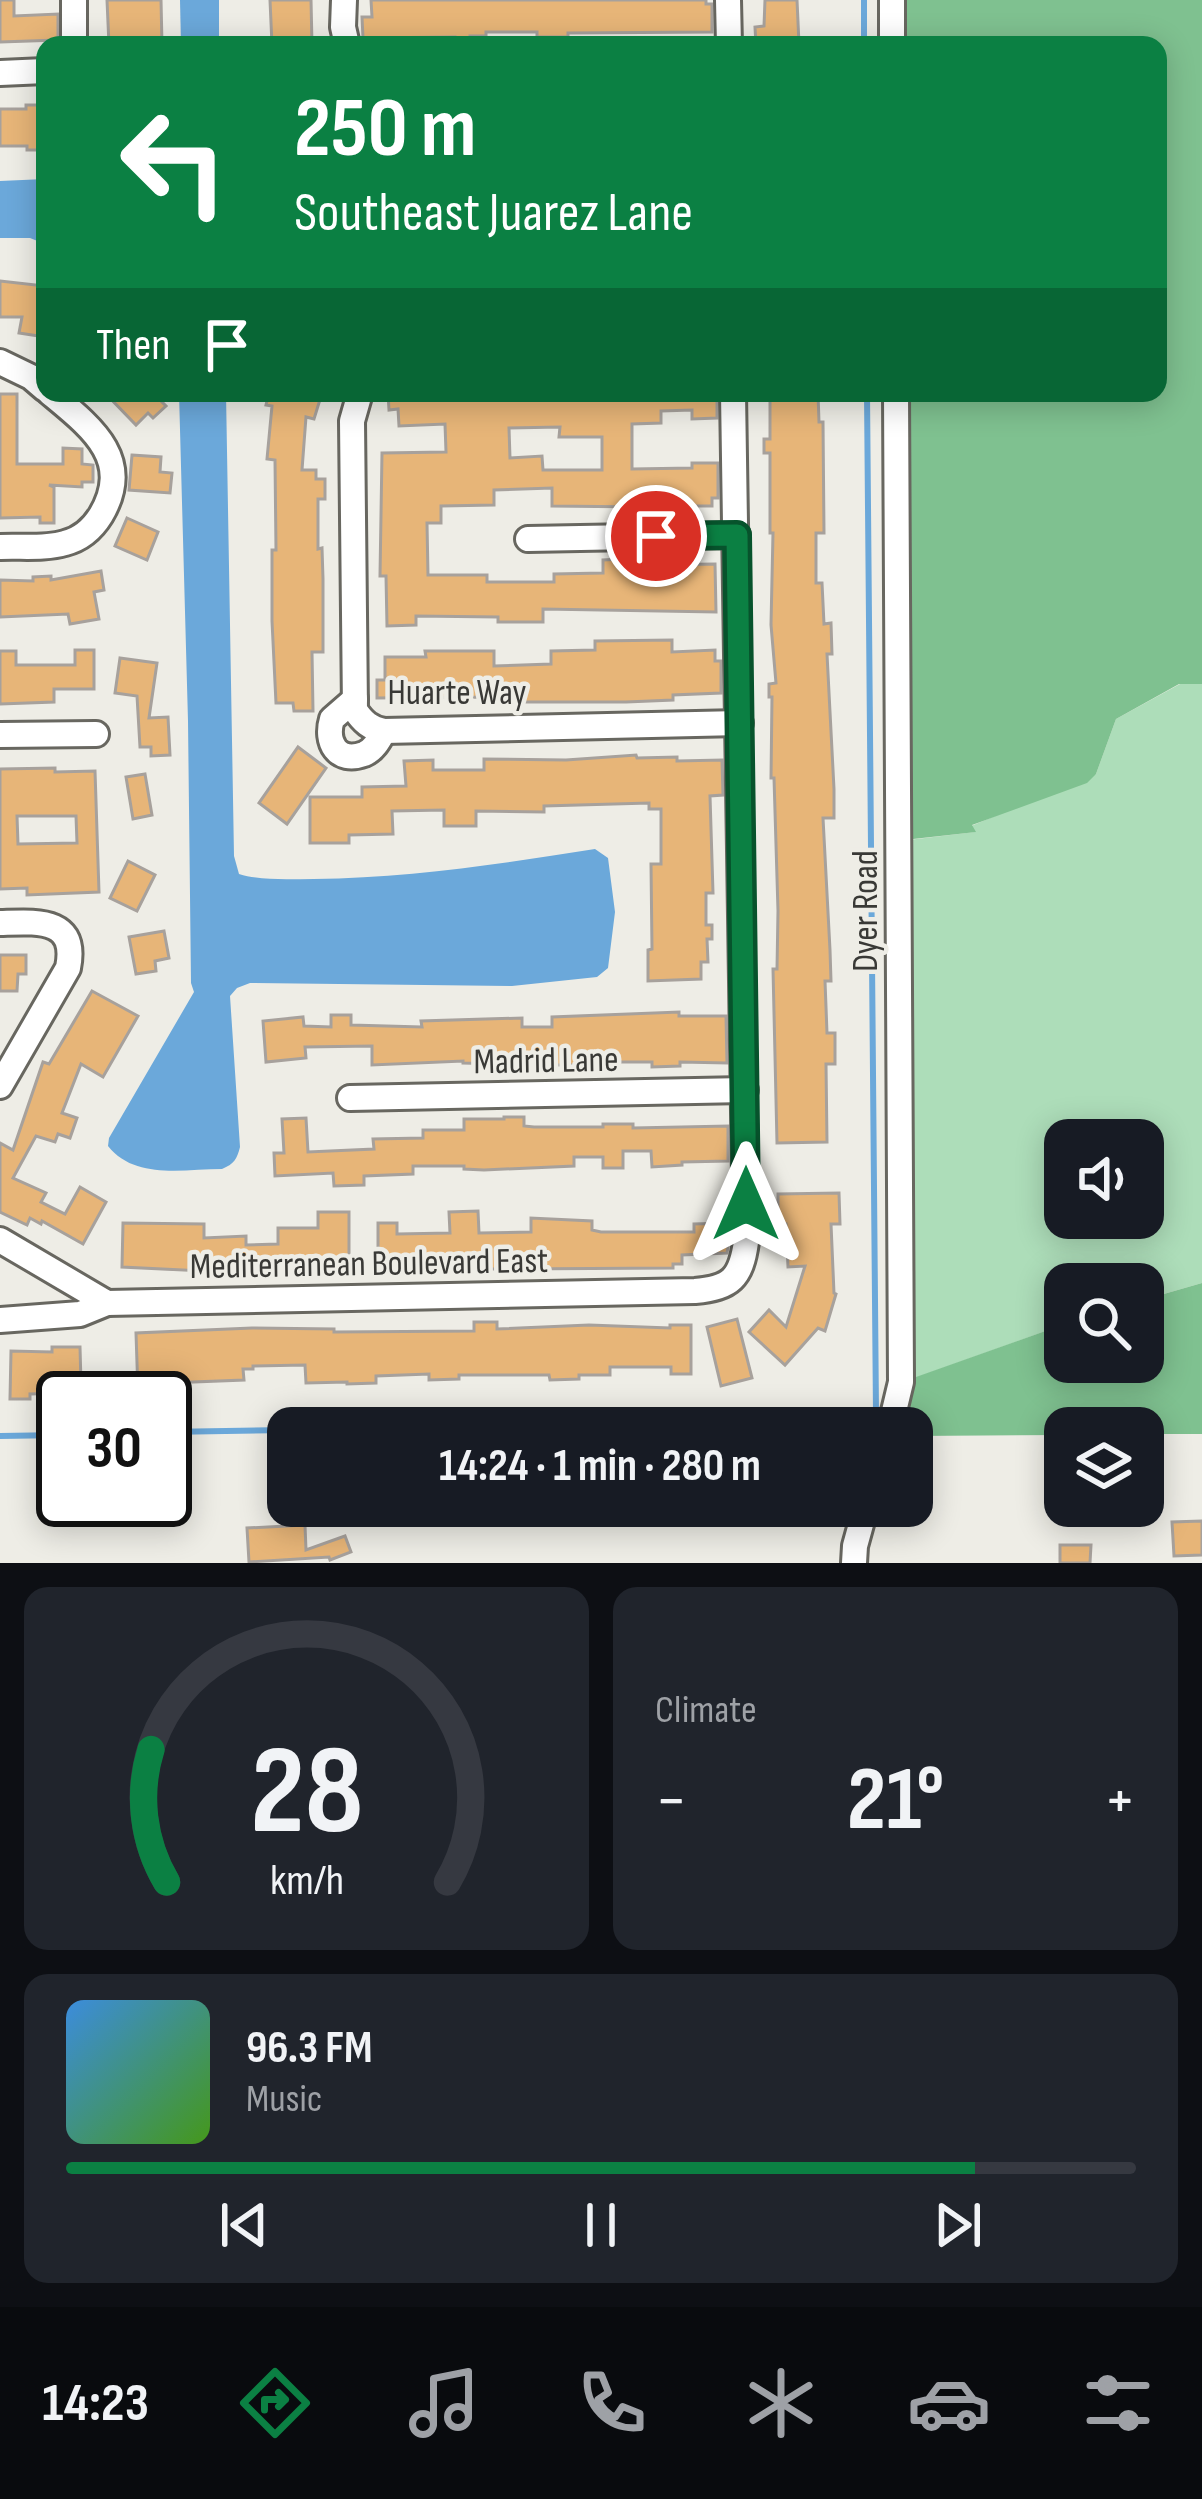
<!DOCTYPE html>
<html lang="en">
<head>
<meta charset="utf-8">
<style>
  body { margin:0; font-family:"Sofia Sans Condensed",sans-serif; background:#20242c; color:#f1f3f6; height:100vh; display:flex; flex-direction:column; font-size:45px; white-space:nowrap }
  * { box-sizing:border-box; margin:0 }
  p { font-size:39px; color:#9ea1a6 }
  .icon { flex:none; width:66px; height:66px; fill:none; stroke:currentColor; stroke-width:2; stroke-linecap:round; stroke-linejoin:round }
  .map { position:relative; height:1563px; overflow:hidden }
  .side { display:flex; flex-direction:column; gap:24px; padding:24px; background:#0d0f14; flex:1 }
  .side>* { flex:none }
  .banner { position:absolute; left:36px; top:36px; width:1131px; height:366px; border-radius:24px; box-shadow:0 6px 30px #0003; background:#0b8043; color:#fff; overflow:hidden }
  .buttons { position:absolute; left:1044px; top:1119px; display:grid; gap:24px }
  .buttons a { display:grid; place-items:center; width:120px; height:120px; border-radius:24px; background:#171b24; box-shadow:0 6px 30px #0003; font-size:60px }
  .speed { position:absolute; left:36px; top:1371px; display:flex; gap:24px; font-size:60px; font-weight:700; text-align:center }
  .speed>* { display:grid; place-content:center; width:156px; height:156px; border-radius:50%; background:#171b24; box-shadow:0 6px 30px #0003; line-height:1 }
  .speed .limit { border:6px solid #111; border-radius:18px; background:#fff; color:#111 }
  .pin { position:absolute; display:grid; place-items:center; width:102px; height:102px; color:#fff; margin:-51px; border:6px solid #fff; border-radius:50%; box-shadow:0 3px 12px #0007 }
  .me { position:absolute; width:132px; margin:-66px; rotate:0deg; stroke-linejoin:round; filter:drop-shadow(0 0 9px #0008) }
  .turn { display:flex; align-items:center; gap:42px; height:252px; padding:0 60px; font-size:54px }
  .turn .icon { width:156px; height:156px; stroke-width:2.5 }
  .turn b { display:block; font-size:84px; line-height:102px }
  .then { display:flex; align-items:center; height:114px; padding:0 60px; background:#0003; gap:24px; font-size:45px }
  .big { font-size:90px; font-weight:700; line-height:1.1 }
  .side .widget { flex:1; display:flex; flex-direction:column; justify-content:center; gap:18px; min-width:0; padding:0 42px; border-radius:24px; background:#20242c }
  .side .dial { align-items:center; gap:0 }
  .dial svg { height:312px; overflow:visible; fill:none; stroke:#363941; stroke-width:7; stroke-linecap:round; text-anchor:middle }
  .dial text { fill:#f1f3f6; stroke:none }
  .song { display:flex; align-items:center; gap:36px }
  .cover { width:144px; height:144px; border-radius:18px; background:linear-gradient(135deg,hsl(210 70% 55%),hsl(100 70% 35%)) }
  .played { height:12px; border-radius:6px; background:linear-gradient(90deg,#0b8043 85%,#363941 85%) }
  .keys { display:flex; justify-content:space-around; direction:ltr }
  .heat { display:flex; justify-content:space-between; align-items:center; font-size:66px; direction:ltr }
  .side .tiles { flex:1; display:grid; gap:24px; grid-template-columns:1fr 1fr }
  .widget:last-child { grid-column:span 2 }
  .trip { position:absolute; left:267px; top:1407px; width:666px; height:120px; border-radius:24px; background:#171b24; box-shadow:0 6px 30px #0003; font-weight:700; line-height:120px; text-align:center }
  .menu { display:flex; height:192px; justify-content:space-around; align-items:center; background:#090b0e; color:#9ea1a6 }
  .menu .icon { width:84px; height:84px }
  .menu .selected { color:#0b8043 }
  .menu b { font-size:54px; color:#f1f3f6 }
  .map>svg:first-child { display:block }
  .green { fill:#adddb9; fill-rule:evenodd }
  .forest { fill:#7fc190 }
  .water { fill:#6ba8da }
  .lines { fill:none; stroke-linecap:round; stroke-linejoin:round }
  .stream { stroke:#6ba8da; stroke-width:6 }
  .building { fill:#e7b578; stroke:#a7a19c; stroke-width:3; fill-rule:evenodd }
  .minor-casing { stroke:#686760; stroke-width:30 }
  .minor { stroke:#fff; stroke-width:24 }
  .route-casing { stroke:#07532c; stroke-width:30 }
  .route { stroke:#0b8043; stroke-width:21 }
  .labels { text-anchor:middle; stroke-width:9; stroke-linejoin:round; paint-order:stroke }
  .street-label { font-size:36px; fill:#393936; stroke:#eeede6 }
</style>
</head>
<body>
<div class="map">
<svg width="1202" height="1563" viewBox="0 0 1202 1563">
  <rect width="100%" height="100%" fill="#eeede6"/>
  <path class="green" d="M 1180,684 L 1202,684 L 1202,1283 L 1143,1300 L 1143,1284 L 1065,1284 L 1065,1324 L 915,1378 L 900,841 L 975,832 L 971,826 L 1096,774 L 1116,719 ZM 1065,1140 L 1143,1140 L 1143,1218 L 1065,1218 Z"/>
  <g class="forest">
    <path d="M 890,0 L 1202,0 L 1202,684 L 1179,684 L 1116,719 L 1096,774 L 1087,783 L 972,825 L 976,832 L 913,839 L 901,393 L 1158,393 L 1158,45 L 892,45 Z"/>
    <path d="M 1202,1283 L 1202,1434 L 1143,1434 L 1143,1428 L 1065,1428 L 1065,1435 L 912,1436 L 912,1428 L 902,1428 L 915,1358 L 916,1377 L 1065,1324 L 1065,1362 L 1143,1362 L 1143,1300 Z"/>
  </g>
  <g class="water">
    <path d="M 180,0 L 219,0 L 219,45 L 181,45 Z"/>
    <path d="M 45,179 L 45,244 L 30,238 L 0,238 L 0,181 Z"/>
    <path d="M 179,393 L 226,393 L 234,856 L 239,874 C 262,881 289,879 314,879 C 409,878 501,864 595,849 L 608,858 L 615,912 L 608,968 L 597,977 L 512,986 L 250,983 L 237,988 L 230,996 L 240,1147 C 237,1159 234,1164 222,1169 C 183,1169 135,1180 108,1146 L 109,1138 L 194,992 L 191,983 L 188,721 Z"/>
  </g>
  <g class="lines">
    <g class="stream">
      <path d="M 864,0 L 864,45"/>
      <path d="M 412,1428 L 864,1421 L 876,1414 L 867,393"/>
      <path d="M 165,1432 L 288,1430"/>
      <path d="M 0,1436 L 63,1435"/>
    </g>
  </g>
  <g class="building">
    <path d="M 0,0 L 14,0 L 14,16 L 58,14 L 58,40 L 0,42 Z"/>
    <path d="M 107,0 L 161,0 L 162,45 L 109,45 Z"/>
    <path d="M 270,0 L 311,0 L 312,45 L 272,45 Z"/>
    <path d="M 371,0 L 706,0 L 706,4 L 712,4 L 712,32 L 568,33 L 568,37 L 537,37 L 537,32 L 486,32 L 486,36 L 470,36 L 470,42 L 455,42 L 455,37 L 363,38 L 362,17 L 372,17 Z"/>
    <path d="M 765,0 L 797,0 L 799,44 L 756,45 L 755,27 L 764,26 Z"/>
    <path d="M 26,105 L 45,105 L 45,150 L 27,150 L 27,146 L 0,146 L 0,109 L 26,109 Z"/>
    <path d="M 0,281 L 45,286 L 45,337 L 19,333 L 22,317 L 0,317 Z"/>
    <path d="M 105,393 L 153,393 L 166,406 L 153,418 L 148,413 L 136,425 Z"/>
    <path d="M 269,393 L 322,393 L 314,419 L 306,417 L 302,470 L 316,470 L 316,479 L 325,479 L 325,499 L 318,499 L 318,549 L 322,548 L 323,579 L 323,652 L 312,652 L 313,711 L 294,711 L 293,703 L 276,703 L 272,621 L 272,550 L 276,550 L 275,460 L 267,459 L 272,406 L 266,405 Z"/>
    <path d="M 388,393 L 717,393 L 717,418 L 692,419 L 692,410 L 661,411 L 661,423 L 632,424 L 632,469 L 692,468 L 692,463 L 718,463 L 718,498 L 712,498 L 712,506 L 672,506 L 672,512 L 643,512 L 643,507 L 552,506 L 552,488 L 494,490 L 494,505 L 441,506 L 441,523 L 427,523 L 428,575 L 487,575 L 487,582 L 554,582 L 554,574 L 603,573 L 603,560 L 622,559 L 622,565 L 715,564 L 716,612 L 543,609 L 543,622 L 498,622 L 498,617 L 416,616 L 416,625 L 387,626 L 386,576 L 380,576 L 382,453 L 446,452 L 445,424 L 399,426 L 398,409 L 389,410 ZM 560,427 L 559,437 L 602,437 L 602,470 L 543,470 L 542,456 L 510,458 L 509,428 Z"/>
    <path d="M 770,393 L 818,393 L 819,422 L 823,422 L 824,533 L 816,533 L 816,583 L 822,583 L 824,624 L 831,623 L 832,654 L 827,654 L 834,789 L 834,818 L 823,818 L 830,950 L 831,981 L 825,981 L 827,1033 L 835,1033 L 835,1064 L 826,1064 L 827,1142 L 777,1143 L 773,969 L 777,969 L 778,911 L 774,778 L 771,778 L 772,697 L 769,697 L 769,684 L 776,683 L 771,625 L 773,533 L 770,533 L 770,453 L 764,453 L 764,439 L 770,439 Z"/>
    <path d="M 0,394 L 17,394 L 17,464 L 63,464 L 63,448 L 82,449 L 82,464 L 93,465 L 93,482 L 82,482 L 82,487 L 49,485 L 54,487 L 54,523 L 40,523 L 40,517 L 0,518 Z"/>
    <path d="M 132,455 L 161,457 L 160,472 L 172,473 L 170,493 L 129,490 Z"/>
    <path d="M 127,518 L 158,532 L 147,560 L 115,546 Z"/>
    <path d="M 101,571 L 104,590 L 94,592 L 99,619 L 70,624 L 68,614 L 0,617 L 0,580 L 33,581 L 33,577 L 51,576 L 51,580 Z"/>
    <path d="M 672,640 L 672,652 L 715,650 L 715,661 L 721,661 L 721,693 L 673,695 L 673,700 L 626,702 L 508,702 L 508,697 L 377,698 L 377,680 L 385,680 L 385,657 L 426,657 L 425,651 L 494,651 L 494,666 L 551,664 L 551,651 L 595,650 L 595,641 Z"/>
    <path d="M 75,650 L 94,650 L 94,689 L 54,689 L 54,702 L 0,704 L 0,651 L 16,651 L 16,665 L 75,665 Z"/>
    <path d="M 120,658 L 157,663 L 149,718 L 168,717 L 170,755 L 151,756 L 151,747 L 140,747 L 137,696 L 115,693 Z"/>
    <path d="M 298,747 L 326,768 L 287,824 L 259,803 Z"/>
    <path d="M 636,755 L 637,758 L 677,757 L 677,761 L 722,760 L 723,795 L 710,796 L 713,893 L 706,893 L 706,925 L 712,925 L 712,939 L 707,939 L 708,962 L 701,962 L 701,979 L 648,981 L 648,950 L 652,949 L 651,864 L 661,864 L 661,809 L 649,809 L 649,803 L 544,806 L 544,812 L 476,811 L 476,826 L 444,826 L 444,810 L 392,811 L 393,834 L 349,835 L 349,843 L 310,843 L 310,797 L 362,797 L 362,787 L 406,786 L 404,761 L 433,760 L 433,770 L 484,770 L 484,759 L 566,760 Z"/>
    <path d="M 55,768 L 55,772 L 95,771 L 99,892 L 27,895 L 27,888 L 0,889 L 0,769 ZM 17,816 L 76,816 L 77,843 L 18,844 Z"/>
    <path d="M 145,774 L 152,815 L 133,819 L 126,777 Z"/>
    <path d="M 128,861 L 155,875 L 137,911 L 110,898 Z"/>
    <path d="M 164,931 L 169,958 L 155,961 L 156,971 L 136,974 L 129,937 Z"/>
    <path d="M 0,955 L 26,955 L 26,974 L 18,974 L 17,991 L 0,991 Z"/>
    <path d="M 92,991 L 138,1016 L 103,1077 L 81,1064 L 62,1113 L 77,1118 L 70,1138 L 58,1134 L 55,1142 L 36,1136 L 13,1178 L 46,1193 L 41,1202 L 65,1214 L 80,1187 L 106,1202 L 83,1244 L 42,1221 L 41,1224 L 30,1218 L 27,1225 L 0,1212 L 0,1143 L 13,1150 L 43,1062 L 49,1064 Z"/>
    <path d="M 679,1012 L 679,1016 L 726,1016 L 727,1063 L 680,1062 L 680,1066 L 652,1067 L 652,1062 L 582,1062 L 582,1065 L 533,1065 L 533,1068 L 503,1068 L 503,1064 L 463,1063 L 463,1061 L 372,1065 L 372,1046 L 305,1047 L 306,1058 L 266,1062 L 263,1021 L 303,1017 L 304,1026 L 331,1027 L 331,1015 L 351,1015 L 351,1025 L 422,1027 L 421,1021 L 522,1018 L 522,1027 L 552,1027 L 552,1017 Z"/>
    <path d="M 504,1117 L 524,1117 L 524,1126 L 534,1127 L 603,1127 L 603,1124 L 633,1124 L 633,1128 L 728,1126 L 728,1161 L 682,1162 L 682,1165 L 652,1167 L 651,1151 L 623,1151 L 623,1168 L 603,1168 L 603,1157 L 574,1157 L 574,1166 L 484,1170 L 464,1169 L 464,1166 L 413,1166 L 413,1174 L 364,1176 L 364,1185 L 334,1186 L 333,1173 L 275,1176 L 274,1153 L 284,1153 L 282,1119 L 306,1118 L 308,1152 L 374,1149 L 373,1139 L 423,1138 L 423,1130 L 464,1130 L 464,1119 L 504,1119 Z"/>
    <path d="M 839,1193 L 840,1224 L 831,1224 L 834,1293 L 836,1294 L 825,1331 L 818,1328 L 785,1365 L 749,1332 L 769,1310 L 786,1327 L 805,1266 L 788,1267 L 786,1224 L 778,1224 L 778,1194 Z"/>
    <path d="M 478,1211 L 479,1233 L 531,1232 L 531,1218 L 592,1221 L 592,1230 L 601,1232 L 694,1232 L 694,1224 L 729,1223 L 729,1241 L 727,1253 L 682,1255 L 682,1264 L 673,1264 L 673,1268 L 491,1269 L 490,1264 L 428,1266 L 428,1270 L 410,1271 L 409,1266 L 378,1266 L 378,1223 L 397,1223 L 397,1234 L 450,1233 L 449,1212 Z"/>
    <path d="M 318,1212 L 349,1212 L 349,1266 L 268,1264 L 203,1266 L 203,1271 L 122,1267 L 123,1223 L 204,1224 L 204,1238 L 246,1236 L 246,1245 L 278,1244 L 278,1228 L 318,1228 Z"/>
    <path d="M 737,1319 L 752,1378 L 721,1386 L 707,1327 Z"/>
    <path d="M 474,1322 L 497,1322 L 497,1329 L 589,1325 L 670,1328 L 670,1325 L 691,1325 L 691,1374 L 671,1374 L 671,1367 L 610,1367 L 610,1375 L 579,1375 L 579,1379 L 550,1380 L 549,1375 L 459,1375 L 459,1379 L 429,1380 L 429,1374 L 376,1376 L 376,1383 L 347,1384 L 347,1382 L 306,1383 L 305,1365 L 253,1366 L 253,1369 L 243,1369 L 244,1380 L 168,1383 L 169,1393 L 138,1393 L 136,1333 L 252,1328 L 334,1329 L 334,1332 L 474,1331 Z"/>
    <path d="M 52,1347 L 80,1347 L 81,1383 L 70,1383 L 70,1393 L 30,1394 L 30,1399 L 10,1399 L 11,1351 L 52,1352 Z"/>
    <path d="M 1202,1521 L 1202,1555 L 1174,1556 L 1172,1522 Z"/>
    <path d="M 305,1525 L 306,1550 L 345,1536 L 351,1552 L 330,1560 L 329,1557 L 249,1562 L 247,1528 Z"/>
    <path d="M 1060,1545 L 1091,1545 L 1090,1563 L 1060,1563 Z"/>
  </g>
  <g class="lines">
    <defs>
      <g id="minor">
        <path d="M 344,0 L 343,27 L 347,45"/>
        <path d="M 728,0 L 729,45"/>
        <path d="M 892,0 L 892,45"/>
        <path d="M 74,45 L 74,0"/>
        <path d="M 0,73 L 45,71"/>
        <path d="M 0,362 L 31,377 L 45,389"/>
        <path d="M 360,393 L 352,421 L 355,710 C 363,722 370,728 384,731 L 740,723"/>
        <path d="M 528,539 L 737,535"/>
        <path d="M 0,547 C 21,546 45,549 65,543 C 81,539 93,528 101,515 C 134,459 91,427 50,393"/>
        <path d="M 355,699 L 332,719 C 325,742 337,764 364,754 C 374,750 379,740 384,731"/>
        <path d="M 0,735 L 96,734"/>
        <path d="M 0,923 C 36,922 78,917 68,968 L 0,1086"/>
        <path d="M 350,1098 L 745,1090"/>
        <path d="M 0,1240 L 107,1303 L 695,1291 C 731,1288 741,1278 746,1242 L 733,393"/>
        <path d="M 0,1320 L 80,1314 L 107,1303"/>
        <path d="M 890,1428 L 901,1382 L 896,393"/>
        <path d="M 854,1563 L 855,1546 L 866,1506"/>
      </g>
    </defs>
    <use href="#minor" class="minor-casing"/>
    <use href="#minor" class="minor"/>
  </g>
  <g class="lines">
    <defs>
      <path id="route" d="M 656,536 L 737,535 L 746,1204"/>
    </defs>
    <use href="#route" class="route-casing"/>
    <use href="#route" class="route"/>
  </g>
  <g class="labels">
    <g class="street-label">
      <text x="457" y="704">Huarte Way</text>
      <text transform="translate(864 911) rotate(-90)" y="13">Dyer Road</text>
      <text transform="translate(546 1059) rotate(-1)" y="13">Madrid Lane</text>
      <text transform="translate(369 1262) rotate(-1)" y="13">Mediterranean Boulevard East</text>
    </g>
  </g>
</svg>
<div class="buttons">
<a><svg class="icon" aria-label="sound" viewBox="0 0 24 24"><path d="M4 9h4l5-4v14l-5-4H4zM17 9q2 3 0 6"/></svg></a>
<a><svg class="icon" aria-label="search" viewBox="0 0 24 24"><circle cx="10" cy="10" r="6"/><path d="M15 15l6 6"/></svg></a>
<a><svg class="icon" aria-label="layers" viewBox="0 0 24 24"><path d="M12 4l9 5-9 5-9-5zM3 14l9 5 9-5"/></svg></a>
</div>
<div class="speed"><div class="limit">30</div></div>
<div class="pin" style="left:656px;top:536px;background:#d93025"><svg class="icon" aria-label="arrive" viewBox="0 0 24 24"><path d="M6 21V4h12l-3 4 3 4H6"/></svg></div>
<svg class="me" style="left:746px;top:1204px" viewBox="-20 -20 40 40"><path d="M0-17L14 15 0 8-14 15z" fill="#0b8043" stroke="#fff" stroke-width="4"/></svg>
<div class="trip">14:24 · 1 min · 280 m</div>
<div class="banner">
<div class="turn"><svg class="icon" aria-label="left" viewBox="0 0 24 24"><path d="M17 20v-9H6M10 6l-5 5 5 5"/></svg><div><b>250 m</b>Southeast Juarez Lane</div></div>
<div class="then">Then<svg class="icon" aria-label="arrive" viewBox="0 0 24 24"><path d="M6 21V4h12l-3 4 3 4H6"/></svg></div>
</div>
</div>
<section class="side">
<div class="tiles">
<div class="widget dial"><svg viewBox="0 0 100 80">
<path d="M14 69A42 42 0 1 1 86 69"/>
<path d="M14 69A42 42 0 0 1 10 35" stroke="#0b8043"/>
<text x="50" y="56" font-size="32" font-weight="700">28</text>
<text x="50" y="72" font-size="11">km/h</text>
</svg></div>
<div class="widget"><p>Climate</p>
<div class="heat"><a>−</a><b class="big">21°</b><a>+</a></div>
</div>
<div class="widget">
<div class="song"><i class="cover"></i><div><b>96.3 FM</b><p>Music</p></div></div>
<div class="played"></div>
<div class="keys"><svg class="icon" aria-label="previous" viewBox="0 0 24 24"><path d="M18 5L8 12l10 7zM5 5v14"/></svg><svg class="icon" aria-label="pause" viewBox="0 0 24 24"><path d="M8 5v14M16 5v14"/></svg><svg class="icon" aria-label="next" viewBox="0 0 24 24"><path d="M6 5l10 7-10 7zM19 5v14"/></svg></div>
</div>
</div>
</section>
<nav class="menu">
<b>14:23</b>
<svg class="icon selected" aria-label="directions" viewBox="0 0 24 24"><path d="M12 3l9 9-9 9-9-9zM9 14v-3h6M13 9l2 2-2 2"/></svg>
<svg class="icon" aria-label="music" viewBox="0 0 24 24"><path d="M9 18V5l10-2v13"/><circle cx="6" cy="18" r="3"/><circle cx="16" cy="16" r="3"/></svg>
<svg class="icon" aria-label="phone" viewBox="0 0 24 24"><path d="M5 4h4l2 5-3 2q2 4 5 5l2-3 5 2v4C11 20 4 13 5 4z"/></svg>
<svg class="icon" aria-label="climate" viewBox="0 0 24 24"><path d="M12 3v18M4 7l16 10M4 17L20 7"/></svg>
<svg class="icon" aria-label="car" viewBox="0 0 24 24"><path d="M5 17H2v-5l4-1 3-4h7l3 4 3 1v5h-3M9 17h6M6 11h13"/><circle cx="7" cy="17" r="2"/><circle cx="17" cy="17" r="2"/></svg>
<svg class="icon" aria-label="filters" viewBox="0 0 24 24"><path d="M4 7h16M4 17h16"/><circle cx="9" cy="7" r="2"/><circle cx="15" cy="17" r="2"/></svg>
</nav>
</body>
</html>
